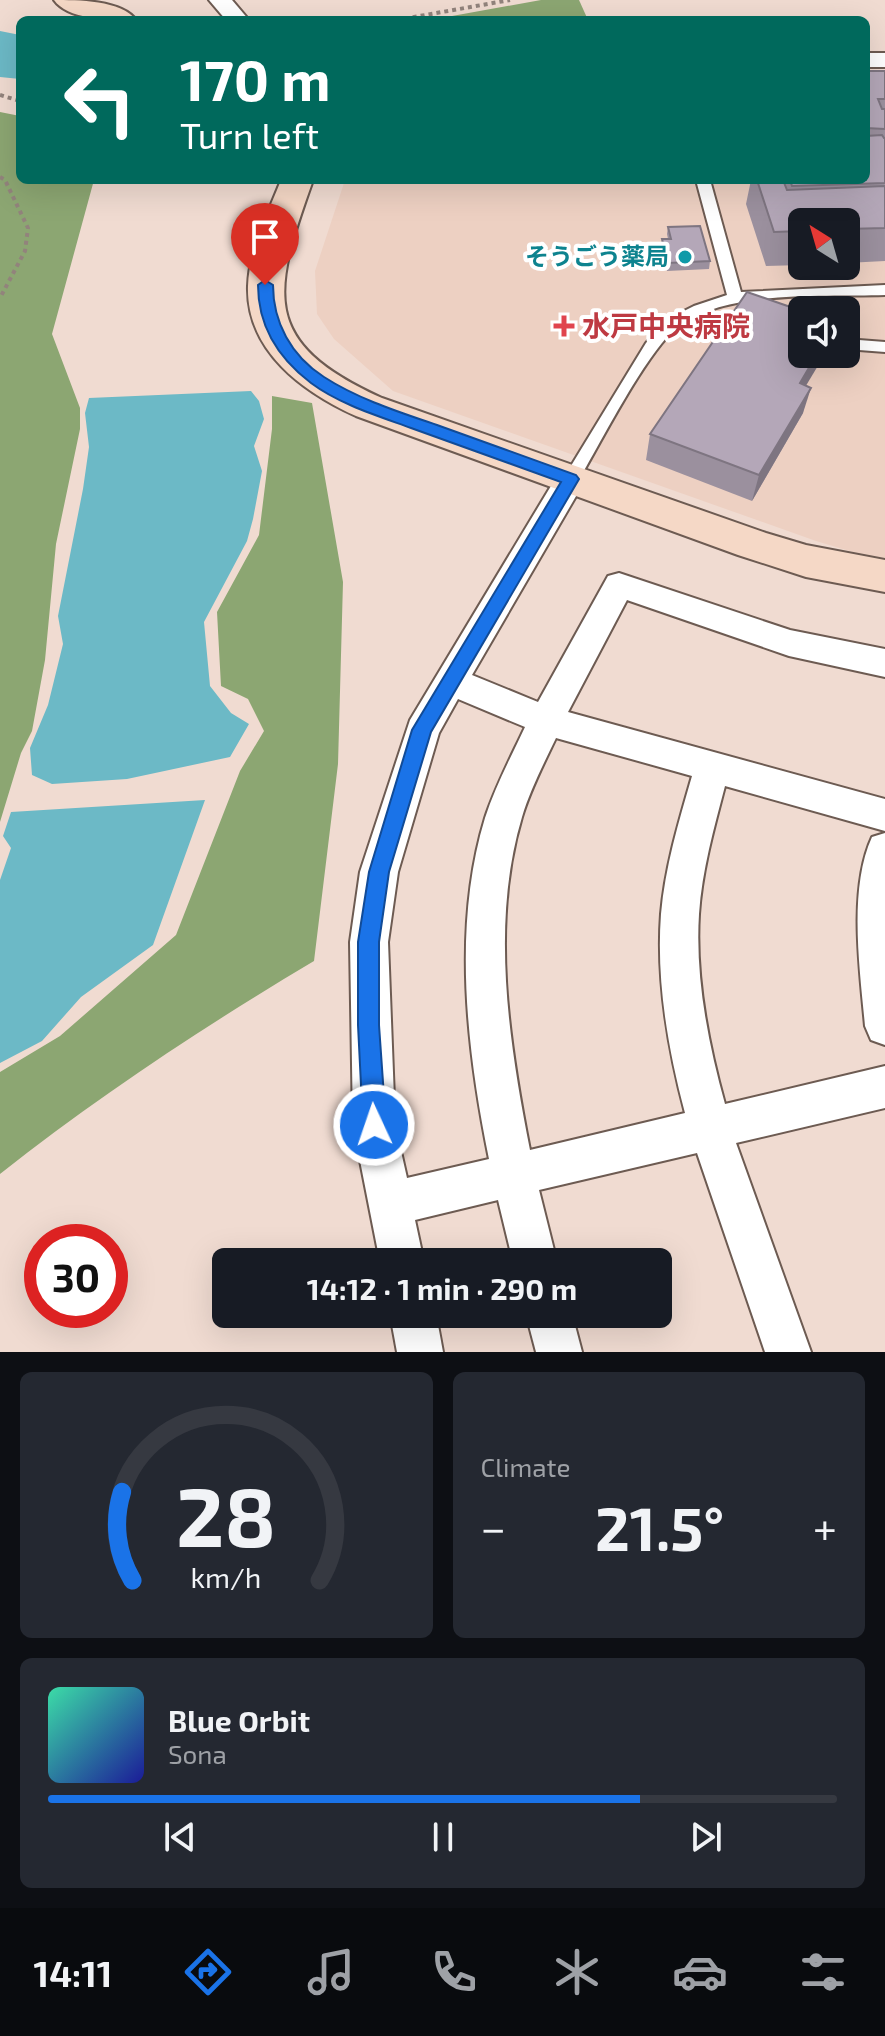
<!DOCTYPE html>
<html lang="en">
<head>
<meta charset="utf-8">
<style>
  body { margin:0; font-family:"Exo 2","Noto Sans JP",sans-serif; background:#242831; color:#f1f3f6; height:100vh; display:flex; flex-direction:column; font-size:30px; white-space:nowrap }
  * { box-sizing:border-box; margin:0 }
  p { font-size:26px; color:#9ea1a6 }
  .icon { flex:none; width:44px; height:44px; fill:none; stroke:currentColor; stroke-width:2; stroke-linecap:round; stroke-linejoin:round }
  .map { position:relative; height:1352px; overflow:hidden }
  .drawer { display:flex; flex-direction:column; gap:20px; padding:20px; background:#0d0f14; flex:1 }
  .drawer>* { flex:none }
  .hud { position:absolute; left:16px; top:16px; width:854px; height:168px; border-radius:12px; box-shadow:0 8px 32px #0002; background:#00695c; color:#fff; overflow:hidden }
  .needle { width:52px; rotate:323deg }
  .tools { position:absolute; left:788px; top:208px; display:grid; gap:16px }
  .tools a { display:grid; place-items:center; width:72px; height:72px; border-radius:12px; background:#171b24; box-shadow:0 8px 32px #0002; font-size:40px }
  .speed { position:absolute; left:24px; top:1224px; display:flex; gap:16px; font-size:40px; font-weight:700; text-align:center }
  .speed>* { display:grid; place-content:center; width:104px; height:104px; border-radius:50%; background:#171b24; box-shadow:0 8px 32px #0002; line-height:1 }
  .speed .limit { border:12px solid #d22; background:#fff; color:#111 }
  .pin { position:absolute; display:grid; place-items:center; width:68px; height:68px; color:#fff; margin:-82px -34px; border-radius:50% 50% 50% 0; rotate:-45deg; box-shadow:0 0 8px #0007 }
  .pin .icon { rotate:45deg }
  .me { position:absolute; width:88px; margin:-44px; rotate:357deg; stroke-linejoin:round; filter:drop-shadow(0 0 6px #0008) }
  .turn { display:flex; align-items:center; gap:28px; height:168px; padding:0 32px; font-size:36px }
  .turn .icon { width:104px; height:104px; stroke-width:2.5 }
  .turn b { display:block; font-size:56px; line-height:68px }
  .big { font-size:60px; font-weight:700; line-height:1.1 }
  .drawer .widget { flex:1; display:flex; flex-direction:column; justify-content:center; gap:12px; min-width:0; padding:0 28px; border-radius:12px; background:#242831 }
  .drawer .dial { align-items:center; gap:0 }
  .dial svg { height:208px; overflow:visible; fill:none; stroke:#363941; stroke-width:7; stroke-linecap:round; text-anchor:middle }
  .dial text { fill:#f1f3f6; stroke:none }
  .song { display:flex; align-items:center; gap:24px }
  .cover { width:96px; height:96px; border-radius:12px; background:linear-gradient(135deg,hsl(160 70% 55%),hsl(240 70% 35%)) }
  .played { height:8px; border-radius:4px; background:linear-gradient(90deg,#1a73e8 75%,#363941 75%) }
  .keys { display:flex; justify-content:space-around; direction:ltr }
  .heat { display:flex; justify-content:space-between; align-items:center; font-size:44px; direction:ltr }
  .drawer .tiles { flex:1; display:grid; gap:20px; grid-template-columns:1fr 1fr }
  .widget:last-child { grid-column:span 2 }
  .trip { position:absolute; left:212px; top:1248px; width:460px; height:80px; border-radius:12px; background:#171b24; box-shadow:0 8px 32px #0002; font-weight:700; line-height:80px; text-align:center }
  .tab-bar { display:flex; height:128px; justify-content:space-around; align-items:center; background:#090b0e; color:#9ea1a6 }
  .tab-bar .icon { width:56px; height:56px }
  .tab-bar .on { color:#1a73e8 }
  .tab-bar b { font-size:36px; color:#f1f3f6 }
  .map>svg:first-child { display:block }
  .built { fill:#edd0c2; fill-rule:evenodd }
  .forest { fill:#8ca672 }
  .water { fill:#6cb9c6 }
  .lines { fill:none; stroke-linecap:round; stroke-linejoin:round }
  .lane-casing { stroke:#6d5b52; stroke-width:4 }
  .street-casing { stroke:#6d5b52; stroke-width:4 }
  .secondary-casing { stroke:#6d5b52; stroke-width:4 }
  .path { stroke:#92837c; stroke-width:4; stroke-dasharray:4 4; stroke-linecap:butt }
  .lane { fill:#fff; fill-rule:evenodd }
  .street { fill:#fff; fill-rule:evenodd }
  .secondary { fill:#f5d8c6; fill-rule:evenodd }
  .wall { fill:#9b909e }
  .shaded-wall { fill:#7e7581 }
  .building { fill:#b4a7b8; stroke:#7e7581; stroke-width:2 }
  .route { fill:#1a73e8; stroke:#114b97; stroke-width:2 }
  .culture-dot { fill:#0f9aa8; stroke:#fff; stroke-width:3 }
  .health-dot { fill:#e0444e; stroke:#fff; stroke-width:3 }
  .labels { text-anchor:middle; stroke-width:8; stroke-linejoin:round; paint-order:stroke }
  .far-culture-label { font-size:24px; font-weight:bold; fill:#0d838f; stroke:#fff; text-anchor:end }
  .health-label { font-size:28px; font-weight:bold; fill:#be3a42; stroke:#fff; text-anchor:start }
</style>
</head>
<body>
<div class="map">
<svg width="885" height="1352" viewBox="0 0 885 1352">
  <rect width="100%" height="100%" fill="#f0dbd1"/>
  <path class="built" d="M 885,72 L 885,558 L 863,555 L 816,541 L 393,391 L 334,339 L 317,314 L 315,271 L 345,180 L 866,180 ZM 802,222 L 846,222 L 846,266 L 802,266 ZM 802,310 L 846,310 L 846,354 L 802,354 Z"/>
  <g class="forest">
    <path d="M 541,0 L 579,0 L 588,20 L 430,20 Z"/>
    <path d="M 0,112 L 20,116 L 20,180 L 94,180 L 52,334 L 80,408 L 80,429 L 56,544 L 45,660 L 32,731 L 21,753 L 0,822 Z"/>
    <path d="M 272,396 L 312,403 L 343,582 L 338,764 L 314,961 C 205,1026 100,1095 0,1174 L 0,1072 L 60,1036 L 176,935 L 240,771 L 264,731 L 248,699 L 221,686 L 217,612 L 259,535 L 272,429 Z"/>
  </g>
  <g class="water">
    <path d="M 0,31 L 20,35 L 20,79 L 0,77 Z"/>
    <path d="M 251,391 L 259,401 L 264,419 L 254,446 L 262,471 L 253,519 L 247,541 L 204,622 L 210,686 L 231,713 L 249,724 L 230,757 L 127,779 L 52,784 L 32,775 L 30,748 L 48,705 L 63,644 L 58,616 L 83,489 L 89,447 L 85,413 L 89,398 Z"/>
    <path d="M 205,800 L 153,945 L 81,997 L 42,1041 L 0,1063 L 0,880 L 11,848 L 3,836 L 11,812 Z"/>
  </g>
  <g class="lines">
    <defs>
      <g id="lane">
        <path d="M 696,180 L 710,180 L 741,292 L 885,285 L 885,295 C 825,297 731,290 681,324 C 649,346 599,446 577,483 L 565,483 L 563,479 L 646,343 L 658,329 L 670,318 L 694,306 L 727,295 Z"/>
        <path d="M 846,339 L 885,342 L 885,352 L 846,349 Z"/>
      </g>
      <g id="street">
        <path d="M 209,0 L 232,0 L 249,20 L 226,20 Z"/>
        <rect x="866" y="53" width="19" height="14"/>
        <path d="M 571,468 L 582,471 L 586,479 L 472,675 L 538,702 L 608,576 L 619,573 L 790,630 L 885,649 L 885,677 L 789,656 L 627,600 L 568,712 L 885,799 L 885,831 L 725,786 C 714,828 702,870 699,914 C 695,977 708,1043 725,1104 L 885,1066 L 885,1108 L 736,1143 L 811,1352 L 765,1352 L 697,1153 L 539,1190 L 557,1262 L 513,1262 L 498,1200 L 415,1220 L 424,1262 L 380,1262 L 353,1125 L 350,942 L 360,872 L 410,720 L 560,471 ZM 458,699 L 525,727 C 511,757 495,787 485,818 C 452,926 467,1051 489,1159 L 407,1178 L 395,1125 L 388,942 L 398,872 L 439,733 ZM 556,738 L 692,776 C 679,821 665,867 661,914 C 656,981 668,1049 685,1113 L 530,1150 C 509,1043 490,923 522,817 C 530,790 544,763 556,738 Z"/>
        <path d="M 885,833 L 885,1045 L 871,1040 L 865,1026 C 860,971 848,889 872,837 Z"/>
        <path d="M 390,1314 L 436,1314 L 443,1352 L 397,1352 Z"/>
        <path d="M 526,1314 L 572,1314 L 582,1352 L 536,1352 Z"/>
      </g>
      <g id="secondary">
        <path d="M 54,0 C 77,0 122,0 136,20 C 113,20 69,21 54,0 Z"/>
        <path d="M 281,180 L 313,180 C 273,292 258,342 382,398 L 766,533 L 806,545 L 885,560 L 885,592 L 806,577 L 738,555 L 356,416 C 303,392 246,351 248,286 C 249,250 268,213 281,180 Z"/>
      </g>
    </defs>
    <use href="#lane" class="lane-casing"/>
    <use href="#street" class="street-casing"/>
    <use href="#secondary" class="secondary-casing"/>
    <g class="path">
      <path d="M 397,20 L 510,0"/>
      <path d="M 0,95 L 20,101"/>
      <path d="M 0,177 L 5,180 L 28,228 L 25,251 L 0,298"/>
    </g>
    <use href="#lane" class="lane"/>
    <use href="#street" class="street"/>
    <use href="#secondary" class="secondary"/>
  </g>
  <g class="wall">
    <path d="M 866,71 L 885,71 L 885,261 L 846,263 L 846,222 L 802,222 L 802,265 L 766,266 L 746,204 L 751,180 L 866,180 Z"/>
    <path d="M 668,227 L 710,261 L 709,269 L 667,271 L 661,246 L 662,239 L 668,239 L 667,234 Z"/>
    <path d="M 806,386 L 803,413 L 752,501 L 646,460 L 650,434 Z"/>
  </g>
  <g class="shaded-wall">
    <path d="M 817,354 L 825,354 L 792,409 L 800,383 Z"/>
    <path d="M 811,388 L 803,413 L 752,501 L 759,475 Z"/>
  </g>
  <g class="building">
    <path d="M 866,71 L 885,71 L 885,99 L 878,99 L 882,109 L 885,109 L 885,129 L 866,128 Z"/>
    <path d="M 882,135 L 884,138 L 885,138 L 885,183 L 792,186 L 790,180 L 866,180 L 866,136 Z"/>
    <path d="M 757,180 L 783,180 L 787,190 L 885,186 L 885,228 L 846,229 L 846,222 L 802,222 L 802,231 L 774,232 Z"/>
    <path d="M 700,226 L 710,261 L 668,263 L 662,239 L 671,239 L 668,227 Z"/>
    <path d="M 747,292 L 802,311 L 802,354 L 817,354 L 800,383 L 811,388 L 759,475 L 650,434 Z"/>
  </g>
  <path class="route" d="M 265,280 L 273,285 C 273,322 291,356 324,377 C 358,399 399,412 437,425 C 483,442 530,458 576,475 L 579,479 L 431,732 L 389,872 L 379,942 L 379,1025 L 386,1125 L 382,1133 L 374,1137 L 366,1133 L 363,1125 L 358,1025 L 358,942 L 369,872 L 412,730 L 561,482 C 511,464 461,446 411,428 C 378,416 339,404 311,383 C 278,358 258,325 258,285 Z"/>
  <circle class="culture-dot" cx="685" cy="257" r="8"/>
  <path class="health-dot" d="M560 314h8v8h8v8h-8v8h-8v-8h-8v-8h8z"/>
  <g class="labels">
    <g class="far-culture-label">
      <text x="669" y="265">そうごう薬局</text>
    </g>
    <g class="health-label">
      <text x="582" y="336">水戸中央病院</text>
    </g>
  </g>
</svg>
<div class="tools">
<a><svg class="needle" viewBox="-14 -14 28 28"><path d="M0-13l5 13h-10z" fill="#e53935"/><path d="M0 13l5-13h-10z" fill="#9ea1a6"/></svg></a>
<a><svg class="icon" aria-label="sound" viewBox="0 0 24 24"><path d="M4 9h4l5-4v14l-5-4H4zM17 9q2 3 0 6"/></svg></a>
</div>
<div class="speed"><div class="limit">30</div></div>
<div class="pin" style="left:265px;top:285px;background:#d93025"><svg class="icon" aria-label="arrive" viewBox="0 0 24 24"><path d="M6 21V4h12l-3 4 3 4H6"/></svg></div>
<svg class="me" style="left:374px;top:1125px" viewBox="-20 -20 40 40"><circle r="17" fill="#1a73e8" stroke="#fff" stroke-width="3"/><path d="M0-11L8 9 0 5-8 9z" fill="#fff"/></svg>
<div class="trip">14:12 · 1 min · 290 m</div>
<div class="hud">
<div class="turn"><svg class="icon" aria-label="left" viewBox="0 0 24 24"><path d="M17 20v-9H6M10 6l-5 5 5 5"/></svg><div><b>170 m</b>Turn left</div></div>
</div>
</div>
<section class="drawer">
<div class="tiles">
<div class="widget dial"><svg viewBox="0 0 100 80">
<path d="M14 69A42 42 0 1 1 86 69"/>
<path d="M14 69A42 42 0 0 1 10 35" stroke="#1a73e8"/>
<text x="50" y="56" font-size="32" font-weight="700">28</text>
<text x="50" y="72" font-size="11">km/h</text>
</svg></div>
<div class="widget"><p>Climate</p>
<div class="heat"><a>−</a><b class="big">21.5°</b><a>+</a></div>
</div>
<div class="widget">
<div class="song"><i class="cover"></i><div><b>Blue Orbit</b><p>Sona</p></div></div>
<div class="played"></div>
<div class="keys"><svg class="icon" aria-label="previous" viewBox="0 0 24 24"><path d="M18 5L8 12l10 7zM5 5v14"/></svg><svg class="icon" aria-label="pause" viewBox="0 0 24 24"><path d="M8 5v14M16 5v14"/></svg><svg class="icon" aria-label="next" viewBox="0 0 24 24"><path d="M6 5l10 7-10 7zM19 5v14"/></svg></div>
</div>
</div>
</section>
<nav class="tab-bar">
<b>14:11</b>
<svg class="icon on" aria-label="directions" viewBox="0 0 24 24"><path d="M12 3l9 9-9 9-9-9zM9 14v-3h6M13 9l2 2-2 2"/></svg>
<svg class="icon" aria-label="music" viewBox="0 0 24 24"><path d="M9 18V5l10-2v13"/><circle cx="6" cy="18" r="3"/><circle cx="16" cy="16" r="3"/></svg>
<svg class="icon" aria-label="phone" viewBox="0 0 24 24"><path d="M5 4h4l2 5-3 2q2 4 5 5l2-3 5 2v4C11 20 4 13 5 4z"/></svg>
<svg class="icon" aria-label="climate" viewBox="0 0 24 24"><path d="M12 3v18M4 7l16 10M4 17L20 7"/></svg>
<svg class="icon" aria-label="car" viewBox="0 0 24 24"><path d="M5 17H2v-5l4-1 3-4h7l3 4 3 1v5h-3M9 17h6M6 11h13"/><circle cx="7" cy="17" r="2"/><circle cx="17" cy="17" r="2"/></svg>
<svg class="icon" aria-label="filters" viewBox="0 0 24 24"><path d="M4 7h16M4 17h16"/><circle cx="9" cy="7" r="2"/><circle cx="15" cy="17" r="2"/></svg>
</nav>
</body>
</html>
